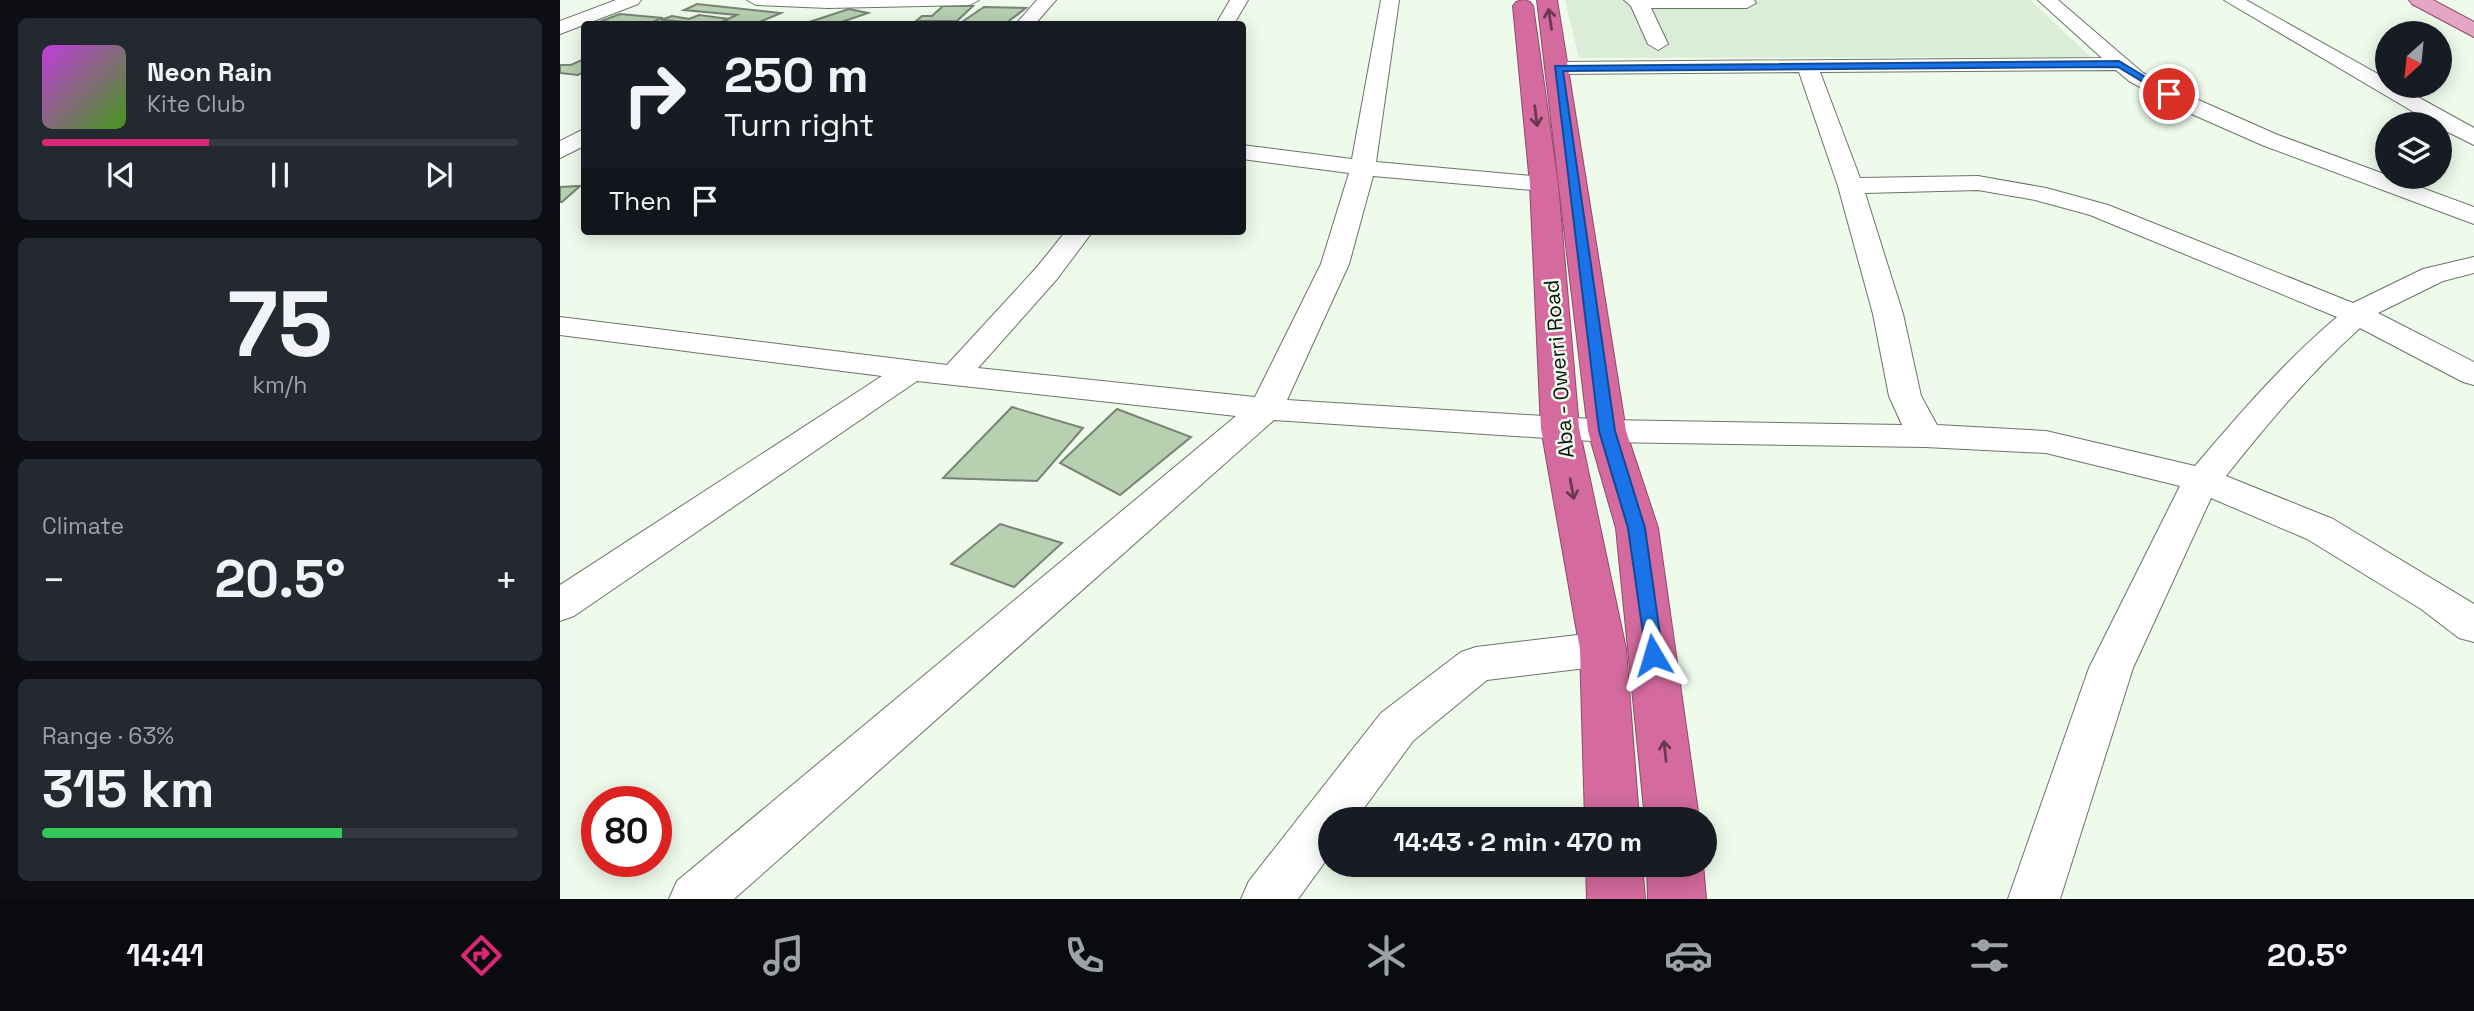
<!DOCTYPE html>
<html lang="en">
<head>
<meta charset="utf-8">
<style>
  body { margin:0; font-family:"Space Grotesk",sans-serif; background:#242831; color:#f1f3f6; height:100vh; display:flex; flex-direction:column; font-size:26px; white-space:nowrap }
  * { box-sizing:border-box; margin:0 }
  p { font-size:23px; color:#9ea1a6 }
  .icon { flex:none; width:38px; height:38px; fill:none; stroke:currentColor; stroke-width:2; stroke-linecap:round; stroke-linejoin:round }
  .map { position:relative; flex:1; overflow:hidden }
  .sheet { display:flex; flex-direction:column; gap:18px; padding:18px; background:#0d0f14; width:560px }
  .sheet>* { flex:none }
  .guide { position:absolute; left:21px; top:21px; width:665px; height:214px; border-radius:7px; box-shadow:0 4px 18px #0003; background:#171b24; color:#f1f3f6; overflow:hidden }
  .needle { width:46px; rotate:207deg }
  .controls { position:absolute; left:1815px; top:21px; display:grid; gap:14px }
  .controls a { display:grid; place-items:center; width:77px; height:77px; border-radius:50%; background:#171b24; box-shadow:0 4px 18px #0003; font-size:35px }
  .speed { position:absolute; left:21px; top:786px; display:flex; gap:14px; font-size:35px; font-weight:700; text-align:center }
  .speed>* { display:grid; place-content:center; width:91px; height:91px; border-radius:50%; background:#171b24; box-shadow:0 4px 18px #0003; line-height:1 }
  .speed .limit { border:10px solid #d22; background:#fff; color:#111 }
  .pin { position:absolute; display:grid; place-items:center; width:60px; height:60px; color:#fff; margin:-30px; border:4px solid #fff; border-radius:50%; box-shadow:0 2px 7px #0007 }
  .me { position:absolute; width:77px; margin:-38px; rotate:353deg; stroke-linejoin:round; filter:drop-shadow(0 0 5px #0008) }
  .turn { display:flex; align-items:center; gap:24px; height:147px; padding:0 28px; font-size:32px }
  .turn .icon { width:91px; height:91px; stroke-width:2.5 }
  .turn b { display:block; font-size:49px; line-height:60px }
  .then { display:flex; align-items:center; height:66px; padding:0 28px; background:#0003; gap:14px; font-size:26px }
  .big { font-size:52px; font-weight:700; line-height:1.1 }
  .sheet .widget { flex:1; display:flex; flex-direction:column; justify-content:center; gap:10px; min-width:0; padding:0 24px; border-radius:10px; background:#242831 }
  .sheet .dial { align-items:center; gap:0 }
  .dial b { font-size:91px; line-height:1 }
  .song { display:flex; align-items:center; gap:21px }
  .cover { width:84px; height:84px; border-radius:10px; background:linear-gradient(135deg,hsl(290 70% 55%),hsl(100 70% 35%)) }
  .played { height:7px; border-radius:4px; background:linear-gradient(90deg,#db2777 35%,#363941 35%) }
  .keys { display:flex; justify-content:space-around; direction:ltr }
  .heat { display:flex; justify-content:space-between; align-items:center; font-size:38px; direction:ltr }
  .charge { height:10px; border-radius:5px; background:linear-gradient(90deg,#34c759 63%,#363941 0) }
  .trip { position:absolute; left:758px; top:807px; width:399px; height:70px; border-radius:35px; background:#171b24; box-shadow:0 4px 18px #0003; font-weight:700; line-height:70px; text-align:center }
  .tab-bar { display:flex; height:112px; justify-content:space-around; align-items:center; background:#090b0e; color:#9ea1a6 }
  .tab-bar .icon { width:49px; height:49px }
  .tab-bar .current { color:#db2777 }
  .tab-bar b { font-size:32px; color:#f1f3f6 }
  main { display:flex; flex:1; min-height:0 }
  .map>svg:first-child { display:block }
  .built { fill:#dbedd8 }
  .building { fill:#b6d0b0; stroke:#788476; stroke-width:2 }
  .lines { fill:none; stroke-linecap:round; stroke-linejoin:round }
  .minor-casing { stroke:#6a7567; stroke-width:2 }
  .major-casing { stroke:#8f4b6b; stroke-width:2 }
  .highway-casing { stroke:#8f4b6b; stroke-width:2 }
  .minor { fill:#fff; fill-rule:evenodd }
  .major { fill:#e5a6c5; fill-rule:evenodd }
  .highway { fill:#d46a9e; fill-rule:evenodd }
  .oneway { stroke:#673a4e }
  .route { fill:#1a73e8; stroke:#114b97; stroke-width:2 }
  .labels { text-anchor:middle; stroke-width:5; stroke-linejoin:round; paint-order:stroke }
  .street-label { font-size:21px; fill:#0e120d; stroke:#eefbeb }
</style>
</head>
<body>
<main>
<section class="sheet">
<div class="widget">
<div class="song"><i class="cover"></i><div><b>Neon Rain</b><p>Kite Club</p></div></div>
<div class="played"></div>
<div class="keys"><svg class="icon" aria-label="previous" viewBox="0 0 24 24"><path d="M18 5L8 12l10 7zM5 5v14"/></svg><svg class="icon" aria-label="pause" viewBox="0 0 24 24"><path d="M8 5v14M16 5v14"/></svg><svg class="icon" aria-label="next" viewBox="0 0 24 24"><path d="M6 5l10 7-10 7zM19 5v14"/></svg></div>
</div>
<div class="widget dial"><b>75</b><p>km/h</p></div>
<div class="widget"><p>Climate</p>
<div class="heat"><a>−</a><b class="big">20.5°</b><a>+</a></div>
</div>
<div class="widget"><p>Range · 63%</p><b class="big">315 km</b><div class="charge"></div></div>
</section>
<div class="map">
<svg width="1914" height="899" viewBox="0 0 1914 899">
  <rect width="100%" height="100%" fill="#eefbeb"/>
  <path class="built" d="M 1005,0 L 1470,0 L 1531,57 L 1019,58 Z"/>
  <g class="building">
    <path d="M 137,4 L 221,13 L 195,24 L 183,24 L 161,22 L 177,15 L 124,10 Z"/>
    <path d="M 383,6 L 413,6 L 397,21 L 356,21 L 362,16 L 372,16 Z"/>
    <path d="M 424,7 L 466,8 L 445,24 L 399,24 Z"/>
    <path d="M 289,9 L 308,13 L 276,24 L 243,24 Z"/>
    <path d="M 60,14 L 103,18 L 87,24 L 34,24 Z"/>
    <path d="M 139,15 L 169,19 L 155,24 L 101,20 L 112,16 L 129,19 Z"/>
    <path d="M 24,59 L 24,72 L 18,75 L 0,73 L 0,65 L 11,65 Z"/>
    <path d="M 20,186 L 2,202 L 0,202 L 0,187 Z"/>
    <path d="M 452,407 L 523,428 L 477,481 L 383,478 Z"/>
    <path d="M 557,409 L 631,437 L 560,495 L 500,463 Z"/>
    <path d="M 440,524 L 502,543 L 454,587 L 391,564 Z"/>
  </g>
  <g class="lines">
    <defs>
      <g id="minor">
        <path d="M 56,0 L 81,0 L 78,4 L 0,34 L 0,21 Z"/>
        <path d="M 187,0 L 419,0 L 410,5 L 268,8 L 196,5 Z"/>
        <path d="M 477,0 L 496,0 L 475,24 L 456,24 Z"/>
        <path d="M 670,0 L 688,0 L 674,24 L 656,24 Z"/>
        <path d="M 821,0 L 839,0 L 816,162 L 984,177 L 993,179 L 996,184 L 993,189 L 984,191 L 813,176 L 789,264 L 727,400 L 1047,420 L 1342,425 L 1329,396 L 1313,314 L 1278,186 L 1239,72 L 998,74 L 991,72 L 988,68 L 991,64 L 998,62 L 1542,58 L 1478,0 L 1498,0 L 1583,73 L 1634,98 L 1718,135 L 1914,207 L 1914,224 L 1702,145 L 1618,108 L 1569,81 L 1556,70 L 1260,72 L 1300,178 L 1418,176 L 1486,188 L 1548,205 L 1793,303 L 1863,269 L 1914,257 L 1914,273 L 1883,281 L 1818,313 L 1914,362 L 1914,385 L 1903,382 L 1800,328 C 1750,373 1708,423 1666,476 L 1773,519 L 1914,604 L 1914,642 L 1899,638 L 1861,609 L 1747,539 L 1651,498 L 1573,668 L 1500,899 L 1448,899 L 1529,668 L 1620,486 L 1486,453 L 1365,447 L 1047,442 L 714,420 L 174,899 L 109,899 L 117,881 L 676,416 L 357,381 L 14,616 L 0,621 L 0,585 L 322,376 L 0,335 L 0,317 L 387,365 L 477,267 L 506,231 L 533,231 L 497,279 L 418,368 L 695,397 L 761,264 L 789,173 L 682,159 L 682,145 L 792,159 ZM 1418,190 L 1475,200 L 1530,215 L 1777,317 C 1724,362 1680,413 1635,466 L 1486,431 L 1377,425 L 1361,396 L 1343,314 L 1305,193 Z"/>
        <path d="M 1064,0 L 1194,0 L 1196,3 L 1187,8 L 1091,8 L 1108,44 L 1098,50 L 1088,44 L 1071,6 Z"/>
        <path d="M 1664,0 L 1686,0 L 1827,79 L 1827,86 L 1838,86 L 1914,128 L 1914,145 L 1880,128 L 1880,124 L 1874,124 Z"/>
        <path d="M 24,129 L 24,146 L 0,158 L 0,141 Z"/>
        <path d="M 1043,632 L 1058,637 L 1064,649 L 1058,661 L 1043,666 L 927,680 L 853,741 L 796,819 L 770,819 L 770,855 L 738,899 L 681,899 L 689,881 L 821,713 L 901,652 L 916,647 Z"/>
      </g>
      <path id="major" d="M 1849,0 L 1873,0 L 1914,22 L 1914,37 L 1852,4 Z"/>
      <g id="highway">
        <path d="M 963,0 L 970,2 L 973,6 L 998,184 L 1019,428 L 1066,649 L 1079,819 L 1025,819 L 1020,649 L 981,428 L 970,184 L 953,6 L 956,2 Z"/>
        <path d="M 977,0 L 997,0 L 1066,431 L 1098,528 L 1139,819 L 1085,819 L 1056,528 L 1028,431 Z"/>
        <path d="M 1026,864 L 1082,864 L 1085,899 L 1027,899 Z"/>
        <path d="M 1087,864 L 1143,864 L 1146,899 L 1088,899 Z"/>
      </g>
    </defs>
    <use href="#minor" class="minor-casing"/>
    <use href="#major" class="major-casing"/>
    <use href="#highway" class="highway-casing"/>
    <use href="#minor" class="minor"/>
    <use href="#major" class="major"/>
    <use href="#highway" class="highway"/>
  </g>
  <defs><path id="oneway-shaft" d="M-6 0H5M1.5-3L5.5 0L1.5 3" fill="none" stroke-width="1.6" stroke-linecap="round" stroke-linejoin="round" transform="scale(1.75)"/></defs>
  <g class="oneway">
    <use href="#oneway-shaft" transform="translate(990 19) rotate(-99)"/>
    <use href="#oneway-shaft" transform="translate(976 116) rotate(83)"/>
    <use href="#oneway-shaft" transform="translate(1012 489) rotate(80)"/>
    <use href="#oneway-shaft" transform="translate(1105 751) rotate(-96)"/>
  </g>
  <path class="route" d="M 1559,61 L 1614,94 L 1606,96 L 1558,67 L 1003,71 L 1055,431 L 1085,528 L 1103,655 L 1100,661 L 1093,663 L 1087,661 L 1068,528 L 1039,431 L 995,66 Z"/>
  <g class="labels">
    <g class="street-label">
      <text transform="translate(999 369) rotate(-95)" y="7">Aba - Owerri Road</text>
    </g>
  </g>
</svg>
<div class="controls">
<a><svg class="needle" viewBox="-14 -14 28 28"><path d="M0-13l5 13h-10z" fill="#e53935"/><path d="M0 13l5-13h-10z" fill="#9ea1a6"/></svg></a>
<a><svg class="icon" aria-label="layers" viewBox="0 0 24 24"><path d="M12 4l9 5-9 5-9-5zM3 14l9 5 9-5"/></svg></a>
</div>
<div class="speed"><div class="limit">80</div></div>
<div class="pin" style="left:1609px;top:94px;background:#d93025"><svg class="icon" aria-label="arrive" viewBox="0 0 24 24"><path d="M6 21V4h12l-3 4 3 4H6"/></svg></div>
<svg class="me" style="left:1093px;top:655px" viewBox="-20 -20 40 40"><path d="M0-17L14 15 0 8-14 15z" fill="#1a73e8" stroke="#fff" stroke-width="4"/></svg>
<div class="trip">14:43 · 2 min · 470 m</div>
<div class="guide">
<div class="turn"><svg class="icon" aria-label="right" viewBox="0 0 24 24"><path d="M7 20v-9h11M14 6l5 5-5 5"/></svg><div><b>250 m</b>Turn right</div></div>
<div class="then">Then<svg class="icon" aria-label="arrive" viewBox="0 0 24 24"><path d="M6 21V4h12l-3 4 3 4H6"/></svg></div>
</div>
</div>
</main>
<nav class="tab-bar">
<b>14:41</b>
<svg class="icon current" aria-label="directions" viewBox="0 0 24 24"><path d="M12 3l9 9-9 9-9-9zM9 14v-3h6M13 9l2 2-2 2"/></svg>
<svg class="icon" aria-label="music" viewBox="0 0 24 24"><path d="M9 18V5l10-2v13"/><circle cx="6" cy="18" r="3"/><circle cx="16" cy="16" r="3"/></svg>
<svg class="icon" aria-label="phone" viewBox="0 0 24 24"><path d="M5 4h4l2 5-3 2q2 4 5 5l2-3 5 2v4C11 20 4 13 5 4z"/></svg>
<svg class="icon" aria-label="climate" viewBox="0 0 24 24"><path d="M12 3v18M4 7l16 10M4 17L20 7"/></svg>
<svg class="icon" aria-label="car" viewBox="0 0 24 24"><path d="M5 17H2v-5l4-1 3-4h7l3 4 3 1v5h-3M9 17h6M6 11h13"/><circle cx="7" cy="17" r="2"/><circle cx="17" cy="17" r="2"/></svg>
<svg class="icon" aria-label="filters" viewBox="0 0 24 24"><path d="M4 7h16M4 17h16"/><circle cx="9" cy="7" r="2"/><circle cx="15" cy="17" r="2"/></svg>
<b>20.5°</b>
</nav>
</body>
</html>
